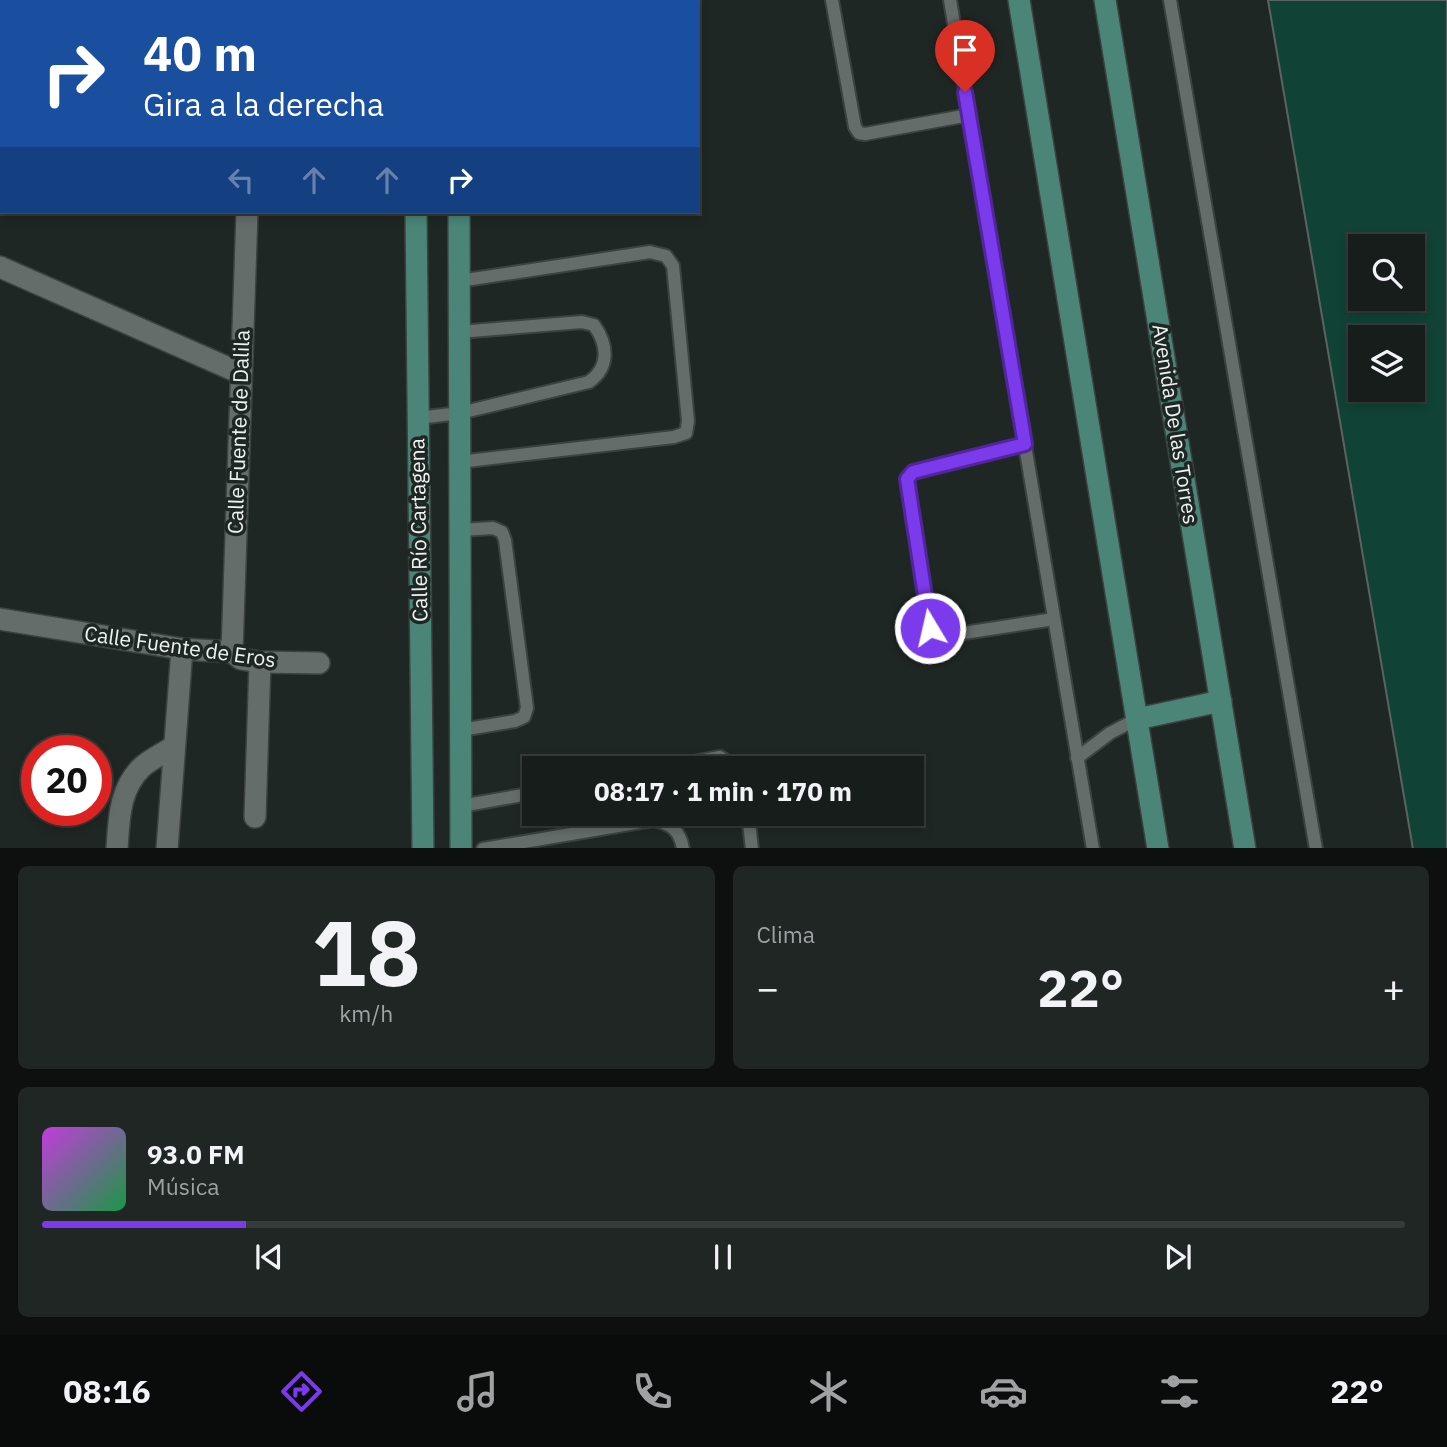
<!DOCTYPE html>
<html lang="es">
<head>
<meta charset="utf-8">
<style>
  body { margin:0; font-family:"IBM Plex Sans",sans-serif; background:#202624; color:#f1f3f6; height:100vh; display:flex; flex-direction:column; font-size:26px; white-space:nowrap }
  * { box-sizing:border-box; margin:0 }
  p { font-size:23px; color:#9ea2a3 }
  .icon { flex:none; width:38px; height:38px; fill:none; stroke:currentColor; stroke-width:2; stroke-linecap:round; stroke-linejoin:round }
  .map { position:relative; height:848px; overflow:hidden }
  .sheet { display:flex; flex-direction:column; gap:18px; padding:18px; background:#0d100f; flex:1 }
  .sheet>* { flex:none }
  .top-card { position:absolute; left:0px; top:0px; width:700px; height:214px; box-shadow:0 4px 10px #0003,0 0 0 2px #363b3a; background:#1a4fa0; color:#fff; overflow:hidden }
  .tools { position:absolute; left:1348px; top:234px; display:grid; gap:14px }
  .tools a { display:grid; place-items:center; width:77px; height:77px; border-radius:0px; background:#171d1b; box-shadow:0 4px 10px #0003,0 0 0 2px #363b3a; font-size:35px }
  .speed { position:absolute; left:21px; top:735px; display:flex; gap:14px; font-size:35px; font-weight:700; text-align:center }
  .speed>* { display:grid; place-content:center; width:91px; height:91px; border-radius:50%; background:#171d1b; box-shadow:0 4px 10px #0003,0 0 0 2px #363b3a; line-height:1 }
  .speed .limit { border:10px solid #d22; background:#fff; color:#111 }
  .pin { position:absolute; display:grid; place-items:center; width:60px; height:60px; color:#fff; margin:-72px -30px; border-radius:50% 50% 50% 0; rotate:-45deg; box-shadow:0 0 7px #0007 }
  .pin .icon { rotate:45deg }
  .me { position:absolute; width:77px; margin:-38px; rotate:351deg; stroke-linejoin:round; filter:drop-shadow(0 0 5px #0008) }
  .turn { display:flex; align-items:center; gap:24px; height:147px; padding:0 28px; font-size:32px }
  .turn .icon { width:91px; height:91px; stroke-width:2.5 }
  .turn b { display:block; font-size:49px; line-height:60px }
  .lanes { display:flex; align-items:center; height:66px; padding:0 28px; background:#0003; justify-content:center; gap:35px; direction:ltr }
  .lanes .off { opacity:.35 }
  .big { font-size:52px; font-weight:800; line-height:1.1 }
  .sheet .card { flex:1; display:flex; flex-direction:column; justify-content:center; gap:10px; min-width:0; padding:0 24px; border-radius:10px; background:#202624 }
  .sheet .dial { align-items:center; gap:0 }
  .dial b { font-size:91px; line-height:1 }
  .song { display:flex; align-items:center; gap:21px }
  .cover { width:84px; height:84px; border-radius:10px; background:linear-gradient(135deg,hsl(290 70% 55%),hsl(140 70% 35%)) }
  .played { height:7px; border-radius:4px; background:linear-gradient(90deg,#7c3aed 15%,#363b3a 15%) }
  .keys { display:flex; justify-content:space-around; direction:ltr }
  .heat { display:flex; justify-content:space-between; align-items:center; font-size:38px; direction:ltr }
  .sheet .tiles { flex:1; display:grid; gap:18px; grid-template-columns:1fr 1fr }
  .card:last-child { grid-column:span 2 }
  .trip { position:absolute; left:522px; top:756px; width:402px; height:70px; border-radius:0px; background:#171d1b; box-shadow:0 4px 10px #0003,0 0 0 2px #363b3a; font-weight:800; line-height:70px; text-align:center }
  .menu { display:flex; height:112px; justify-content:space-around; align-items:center; background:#090c0b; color:#9ea2a3 }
  .menu .icon { width:49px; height:49px }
  .menu .selected { color:#7c3aed }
  .menu b { font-size:32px; color:#f1f3f6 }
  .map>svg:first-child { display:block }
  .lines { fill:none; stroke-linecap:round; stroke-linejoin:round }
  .stream { stroke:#0f0326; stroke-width:7 }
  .building { fill:#104235; stroke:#5b6360; stroke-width:2; fill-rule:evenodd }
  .service-casing { stroke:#3b423f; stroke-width:16 }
  .minor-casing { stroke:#3b423f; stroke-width:24 }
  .secondary-casing { stroke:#3b423f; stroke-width:24 }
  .service { stroke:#656d6a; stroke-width:12 }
  .minor { stroke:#656d6a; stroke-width:21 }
  .secondary { stroke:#4b8578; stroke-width:21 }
  .route-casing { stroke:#51269a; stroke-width:18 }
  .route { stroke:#7c3aed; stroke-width:12 }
  .labels { text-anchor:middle; stroke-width:7; stroke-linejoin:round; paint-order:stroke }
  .street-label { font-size:21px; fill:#eef3f1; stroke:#1f2724 }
</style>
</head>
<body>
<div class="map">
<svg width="1447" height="849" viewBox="0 0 1447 849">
  <rect width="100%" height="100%" fill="#1f2724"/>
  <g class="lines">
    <path class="stream" d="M 305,2 L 305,0"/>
  </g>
  <path class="building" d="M 1268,0 L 1447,0 L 1447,849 L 1413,849 ZM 1360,247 L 1412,247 L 1412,299 L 1360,299 ZM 1360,338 L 1412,338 L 1412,390 L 1360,390 Z"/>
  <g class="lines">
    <defs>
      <g id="service">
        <path d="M 832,0 L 855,127 L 859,133 L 865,134 L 969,115"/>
        <path d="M 950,0 L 1093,849"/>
        <path d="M 1170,0 L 1316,849"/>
        <path d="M 418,418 L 460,413 L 589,382 C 610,367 608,345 594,325 L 582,322 L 459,332"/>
        <path d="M 1025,444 L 913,472 L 907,479 L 930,628 L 932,635 L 938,637 L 1054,619"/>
        <path d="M 459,462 L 674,437 L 686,433 L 688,421 L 673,266 L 666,256 L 650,252 L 459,281"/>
        <path d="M 460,530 L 493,528 L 502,532 L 505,540 L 527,708 L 524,717 L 515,721 L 461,730"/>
        <path d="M 1077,758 L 1110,733 L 1137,719"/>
        <path d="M 662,768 L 720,757 L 737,768"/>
        <path d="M 461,806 L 534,793"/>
        <path d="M 748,814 L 752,849"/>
        <path d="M 483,849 L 653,820 C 671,824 680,830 683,849"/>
      </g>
      <g id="minor">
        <path d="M 0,75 L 2,76"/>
        <path d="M 0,267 L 240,373"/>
        <path d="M 0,619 L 182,649 L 232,652 L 241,659 L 260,662 L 319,663"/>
        <path d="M 232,652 L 247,212"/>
        <path d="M 255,817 L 260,662"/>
        <path d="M 117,849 C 119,819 119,789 142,767 C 151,759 164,753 174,746"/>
        <path d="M 167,849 L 182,649"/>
      </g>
      <g id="secondary">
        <path d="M 414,0 L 414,2"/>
        <path d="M 1019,0 L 1158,849"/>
        <path d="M 1105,0 L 1245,849"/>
        <path d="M 458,2 L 458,0"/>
        <path d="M 416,212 L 423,849"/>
        <path d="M 459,212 L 461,849"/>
        <path d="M 1137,719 L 1221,701"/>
      </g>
    </defs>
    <use href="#service" class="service-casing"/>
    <use href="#minor" class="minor-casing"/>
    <use href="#secondary" class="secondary-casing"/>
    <use href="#service" class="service"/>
    <use href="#minor" class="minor"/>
    <use href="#secondary" class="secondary"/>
  </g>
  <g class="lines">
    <defs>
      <path id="route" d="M 930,628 L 907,479 L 913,472 L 1025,444 L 965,92"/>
    </defs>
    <use href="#route" class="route-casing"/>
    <use href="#route" class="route"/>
  </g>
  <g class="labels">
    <g class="street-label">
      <text transform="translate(1175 424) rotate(81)" y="7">Avenida De las Torres</text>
      <text transform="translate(239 432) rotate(-88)" y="7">Calle Fuente de Dalila</text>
      <text transform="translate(419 530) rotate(-91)" y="7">Calle Río Cartagena</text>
      <text transform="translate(180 647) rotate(8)" y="7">Calle Fuente de Eros</text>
    </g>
  </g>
</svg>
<div class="tools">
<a><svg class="icon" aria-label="search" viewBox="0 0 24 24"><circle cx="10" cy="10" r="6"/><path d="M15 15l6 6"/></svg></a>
<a><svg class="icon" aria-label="layers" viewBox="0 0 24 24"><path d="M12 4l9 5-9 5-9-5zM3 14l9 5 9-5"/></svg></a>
</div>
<div class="speed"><div class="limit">20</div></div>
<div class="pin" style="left:965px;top:92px;background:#d93025"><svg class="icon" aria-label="arrive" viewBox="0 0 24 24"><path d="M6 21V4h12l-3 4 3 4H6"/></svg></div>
<svg class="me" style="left:930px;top:628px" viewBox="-20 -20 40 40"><circle r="17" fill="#7c3aed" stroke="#fff" stroke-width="3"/><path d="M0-11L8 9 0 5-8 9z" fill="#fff"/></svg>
<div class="trip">08:17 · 1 min · 170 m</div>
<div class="top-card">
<div class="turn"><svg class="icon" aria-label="right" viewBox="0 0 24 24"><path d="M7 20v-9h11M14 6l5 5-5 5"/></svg><div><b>40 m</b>Gira a la derecha</div></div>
<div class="lanes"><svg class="icon off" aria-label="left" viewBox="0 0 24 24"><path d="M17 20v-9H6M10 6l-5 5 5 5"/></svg><svg class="icon off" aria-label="ahead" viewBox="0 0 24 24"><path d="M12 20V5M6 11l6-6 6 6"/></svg><svg class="icon off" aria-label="ahead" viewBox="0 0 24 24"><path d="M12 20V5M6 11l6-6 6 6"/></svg><svg class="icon" aria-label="right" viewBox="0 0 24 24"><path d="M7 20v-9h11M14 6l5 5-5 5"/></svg></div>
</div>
</div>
<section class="sheet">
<div class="tiles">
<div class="card dial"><b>18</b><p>km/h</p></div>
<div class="card"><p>Clima</p>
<div class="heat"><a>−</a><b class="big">22°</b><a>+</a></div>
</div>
<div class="card">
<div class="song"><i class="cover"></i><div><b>93.0 FM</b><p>Música</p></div></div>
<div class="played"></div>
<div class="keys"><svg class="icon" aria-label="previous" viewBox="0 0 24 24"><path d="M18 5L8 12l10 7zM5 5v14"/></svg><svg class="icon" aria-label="pause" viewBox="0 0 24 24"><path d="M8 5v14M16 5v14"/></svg><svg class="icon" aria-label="next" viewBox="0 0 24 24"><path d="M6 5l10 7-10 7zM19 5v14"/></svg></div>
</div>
</div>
</section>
<nav class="menu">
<b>08:16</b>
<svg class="icon selected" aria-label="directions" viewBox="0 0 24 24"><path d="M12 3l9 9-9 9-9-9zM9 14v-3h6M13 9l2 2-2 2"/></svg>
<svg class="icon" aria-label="music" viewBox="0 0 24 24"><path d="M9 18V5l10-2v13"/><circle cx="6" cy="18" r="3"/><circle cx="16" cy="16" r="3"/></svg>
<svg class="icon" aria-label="phone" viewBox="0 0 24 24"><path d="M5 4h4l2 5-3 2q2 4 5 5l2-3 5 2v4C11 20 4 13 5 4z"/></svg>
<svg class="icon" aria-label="climate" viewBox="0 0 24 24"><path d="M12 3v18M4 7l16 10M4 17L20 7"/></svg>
<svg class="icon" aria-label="car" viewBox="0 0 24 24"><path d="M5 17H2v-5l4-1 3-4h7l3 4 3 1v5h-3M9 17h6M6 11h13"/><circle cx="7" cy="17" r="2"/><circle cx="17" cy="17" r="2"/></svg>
<svg class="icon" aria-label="filters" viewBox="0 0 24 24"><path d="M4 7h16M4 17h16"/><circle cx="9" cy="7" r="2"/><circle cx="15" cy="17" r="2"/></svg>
<b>22°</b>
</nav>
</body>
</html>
